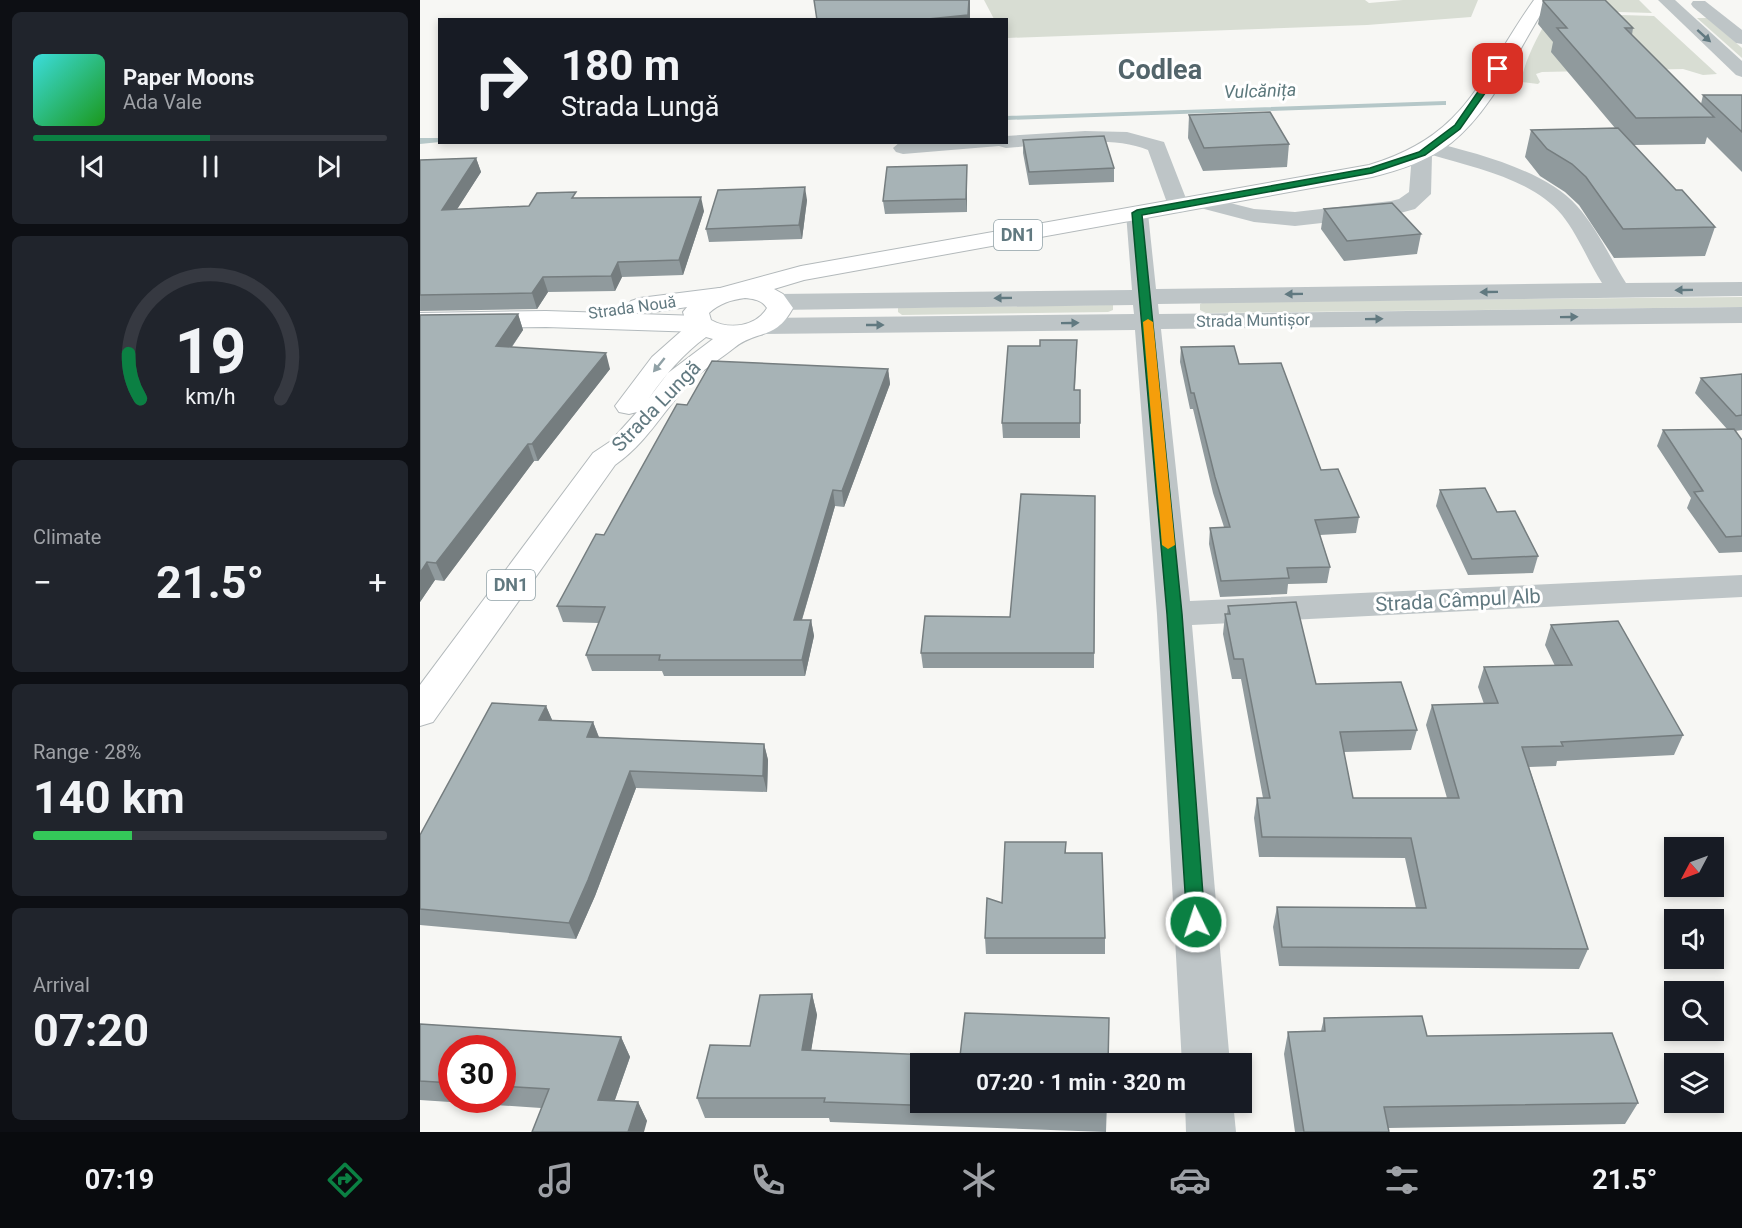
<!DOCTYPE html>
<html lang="en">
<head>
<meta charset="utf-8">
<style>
  body { margin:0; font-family:Roboto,sans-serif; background:#20242c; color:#f1f3f6; height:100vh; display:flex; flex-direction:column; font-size:22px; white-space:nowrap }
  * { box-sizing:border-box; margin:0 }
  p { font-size:20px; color:#9ea1a6 }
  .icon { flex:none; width:33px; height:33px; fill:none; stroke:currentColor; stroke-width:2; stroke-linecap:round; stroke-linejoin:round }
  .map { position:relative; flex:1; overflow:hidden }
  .sheet { display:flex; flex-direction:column; gap:12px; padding:12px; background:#0d0f14; width:420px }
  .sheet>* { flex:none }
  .top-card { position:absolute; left:18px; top:18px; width:570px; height:126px; border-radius:0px; box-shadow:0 3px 9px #0003; background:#171b24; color:#f1f3f6; overflow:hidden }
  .needle { width:39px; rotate:229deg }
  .buttons { position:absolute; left:1244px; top:837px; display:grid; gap:12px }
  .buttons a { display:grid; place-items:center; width:60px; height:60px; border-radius:0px; background:#171b24; box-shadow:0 3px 9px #0003; font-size:30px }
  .speed { position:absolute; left:18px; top:1035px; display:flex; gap:12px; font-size:30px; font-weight:700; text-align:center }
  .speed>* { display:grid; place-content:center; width:78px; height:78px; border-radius:50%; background:#171b24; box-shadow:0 3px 9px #0003; line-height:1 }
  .speed .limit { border:9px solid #d22; background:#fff; color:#111 }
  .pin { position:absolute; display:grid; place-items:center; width:51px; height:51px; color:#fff; margin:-26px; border-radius:12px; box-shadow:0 3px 9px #0006 }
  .me { position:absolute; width:66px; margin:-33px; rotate:356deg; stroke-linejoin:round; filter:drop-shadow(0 0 4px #0008) }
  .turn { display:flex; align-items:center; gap:21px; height:126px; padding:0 24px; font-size:27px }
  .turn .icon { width:78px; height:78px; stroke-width:2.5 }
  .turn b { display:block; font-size:42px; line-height:51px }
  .big { font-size:45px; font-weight:700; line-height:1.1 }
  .sheet .card { flex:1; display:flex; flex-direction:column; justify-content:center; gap:9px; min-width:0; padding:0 21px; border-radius:9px; background:#20242c }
  .sheet .dial { align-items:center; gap:0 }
  .dial svg { height:156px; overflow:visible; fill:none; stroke:#363941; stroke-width:7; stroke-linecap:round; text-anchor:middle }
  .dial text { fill:#f1f3f6; stroke:none }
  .song { display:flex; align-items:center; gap:18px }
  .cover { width:72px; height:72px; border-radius:9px; background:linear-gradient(135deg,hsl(180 70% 55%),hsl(120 70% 35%)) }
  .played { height:6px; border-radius:3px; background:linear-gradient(90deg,#0b8043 50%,#363941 50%) }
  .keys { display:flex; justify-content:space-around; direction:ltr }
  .heat { display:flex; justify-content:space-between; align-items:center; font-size:33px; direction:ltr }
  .charge { height:9px; border-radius:4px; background:linear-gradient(90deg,#34c759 28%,#363941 0) }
  .trip { position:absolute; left:490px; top:1053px; width:342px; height:60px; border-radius:0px; background:#171b24; box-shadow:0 3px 9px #0003; font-weight:700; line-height:60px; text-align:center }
  .tab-bar { display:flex; height:96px; justify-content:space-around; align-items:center; background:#090b0e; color:#9ea1a6 }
  .tab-bar .icon { width:42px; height:42px }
  .tab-bar .current { color:#0b8043 }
  .tab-bar b { font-size:27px; color:#f1f3f6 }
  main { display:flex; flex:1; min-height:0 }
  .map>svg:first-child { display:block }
  .green { fill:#d8ddd3 }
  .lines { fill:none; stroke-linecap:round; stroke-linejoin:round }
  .stream { fill:#b5c7c8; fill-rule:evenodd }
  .major-casing { stroke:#b3babd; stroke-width:2 }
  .highway-casing { stroke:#b3b9bb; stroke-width:2 }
  .minor { fill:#bec5c7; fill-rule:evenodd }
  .major { fill:#fff; fill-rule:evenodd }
  .highway { fill:#fff; fill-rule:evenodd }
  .wall { fill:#909a9d; fill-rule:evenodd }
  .shaded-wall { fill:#757d7f }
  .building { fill:#a7b3b6; stroke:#757d7f; stroke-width:1.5 }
  .oneway { fill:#617980 }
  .oneway2 { fill:#90a1a6 }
  .route { fill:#0b8043; stroke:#07532c; stroke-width:1.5 }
  .slow { fill:#f59e0b }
  .labels { text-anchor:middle; stroke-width:6; stroke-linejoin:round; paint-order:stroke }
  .far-street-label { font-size:16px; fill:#617980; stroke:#fff }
  .far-water-label { font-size:18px; font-style:italic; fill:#5c787c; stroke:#fff }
  .shield { fill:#fff; stroke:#90a1a6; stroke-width:1.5 }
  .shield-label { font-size:18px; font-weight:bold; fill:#617980 }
  .street-label { font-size:20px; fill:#617980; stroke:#fff }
  .far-town-label { font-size:27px; font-weight:bold; fill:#53656b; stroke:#fff }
</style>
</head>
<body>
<main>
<section class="sheet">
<div class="card">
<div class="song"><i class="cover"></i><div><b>Paper Moons</b><p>Ada Vale</p></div></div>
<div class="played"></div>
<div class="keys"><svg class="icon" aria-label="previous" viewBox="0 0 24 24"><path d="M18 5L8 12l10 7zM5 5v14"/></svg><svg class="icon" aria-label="pause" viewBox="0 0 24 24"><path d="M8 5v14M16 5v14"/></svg><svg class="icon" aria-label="next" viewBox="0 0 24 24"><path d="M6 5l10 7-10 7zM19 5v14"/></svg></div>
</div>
<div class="card dial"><svg viewBox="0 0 100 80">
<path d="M14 69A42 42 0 1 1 86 69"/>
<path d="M14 69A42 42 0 0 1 8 46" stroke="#0b8043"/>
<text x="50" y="56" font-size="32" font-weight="700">19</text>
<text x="50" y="72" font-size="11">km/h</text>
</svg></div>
<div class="card"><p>Climate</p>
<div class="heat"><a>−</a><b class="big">21.5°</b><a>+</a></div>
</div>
<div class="card"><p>Range · 28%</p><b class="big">140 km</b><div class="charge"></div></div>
<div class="card"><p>Arrival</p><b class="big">07:20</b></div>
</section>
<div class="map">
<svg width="1322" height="1132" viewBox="0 0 1322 1132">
  <rect width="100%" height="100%" fill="#f7f7f4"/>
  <g class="green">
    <path d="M 564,0 L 945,0 L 949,3 L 983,0 L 1058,0 L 1051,17 L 947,25 L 587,38 L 586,20 L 574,19 Z"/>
    <path d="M 1142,0 L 1219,0 L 1232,13 L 1133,10 Z"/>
    <path d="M 1137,13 L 1234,16 L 1297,74 L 1283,75 L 1263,69 L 1122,72 L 1116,74 L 1120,82 L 1118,84 L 1101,82 C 1105,58 1119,35 1130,14 Z"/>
    <path d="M 1277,18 L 1287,18 L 1322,48 L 1322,58 Z"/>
    <path d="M 1322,297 L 1322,307 L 786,313 L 780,310 L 780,304 L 784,302 Z"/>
    <path d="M 693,305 L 693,310 L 688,312 L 482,315 L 478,312 L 478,308 Z"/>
  </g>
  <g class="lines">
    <g class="stream">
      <path d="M 1026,101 L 1026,105 L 1023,105 L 586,120 L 586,116 Z"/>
      <path d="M 0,138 L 20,138 L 20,142 L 0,144 Z"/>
    </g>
    <defs>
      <g id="major">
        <path d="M 299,288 L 308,291 L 312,296 L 308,301 L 220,314 L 211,311 L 207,306 L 211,301 L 220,298 Z"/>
        <path d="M 126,311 L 279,316 L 288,319 L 292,324 L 288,329 L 279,332 L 126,327 L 0,329 L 0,313 Z"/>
      </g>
      <path id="highway" d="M 1114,0 L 1130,0 C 1098,47 1076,107 1031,143 C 1008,161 980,170 952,177 L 384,280 L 354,289 L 363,294 L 373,308 C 355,341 338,329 314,348 C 299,360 279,372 266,386 C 241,415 226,443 195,465 L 13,722 L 0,726 L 0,685 L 173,453 L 191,441 L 217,412 L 209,414 L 199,412 L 195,406 L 232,357 L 267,326 L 263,312 L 272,301 L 289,291 L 381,266 L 949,165 C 1048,136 1060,76 1114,0 ZM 325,298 C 334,299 342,300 347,308 C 336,327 309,330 291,320 L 289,313 C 300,303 311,300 325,298 ZM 286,337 L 293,339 L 248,373 L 229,398 C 245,375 263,354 286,337 Z"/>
    </defs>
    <use href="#major" class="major-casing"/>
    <use href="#highway" class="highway-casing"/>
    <g class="minor">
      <path d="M 1238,0 L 1255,0 L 1322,61 L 1322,77 L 1316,75 Z"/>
      <path d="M 1273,1 L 1285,1 L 1322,30 L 1322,44 L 1316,43 L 1273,7 L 1271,4 Z"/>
      <path d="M 665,131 L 707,132 L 744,142 L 767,201 L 770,197 L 778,195 L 834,209 L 875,212 L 971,201 L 979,199 L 989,192 L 992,154 L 995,150 L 1012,142 C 1056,153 1127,171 1157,206 C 1177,228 1190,258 1206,283 L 1322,282 L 1322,296 L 738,304 L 739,314 L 1322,307 L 1322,323 L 741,329 L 770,601 L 1322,575 L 1322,597 L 772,625 L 810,1064 L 762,1064 L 737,614 L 715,330 L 343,334 L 334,331 L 330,326 L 334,321 L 343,318 L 714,314 L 713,305 L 358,310 L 349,307 L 345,302 L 349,297 L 358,294 L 712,290 L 706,213 L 709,208 L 717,206 L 725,208 L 728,213 L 736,289 L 1182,283 C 1168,261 1158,235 1142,215 C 1112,179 1055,168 1012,155 L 1011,194 L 995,209 L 973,215 L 875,226 L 834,222 L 769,205 L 766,211 L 758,213 L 750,211 L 728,150 C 689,134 628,145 586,148 L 579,146 L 483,154 L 476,152 L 473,148 L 480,142 L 586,142 L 586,136 Z"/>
      <path d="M 765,1102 L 813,1102 L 816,1132 L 766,1132 Z"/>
    </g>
    <use href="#major" class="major"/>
    <use href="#highway" class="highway"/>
  </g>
  <g class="wall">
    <path d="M 1123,0 L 1213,28 L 1212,35 L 1281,104 L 1283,95 L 1322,95 L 1322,172 L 1287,137 L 1285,144 L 1213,145 L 1256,190 L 1295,227 L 1285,256 L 1194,258 L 1159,205 L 1145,192 L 1120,176 L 1105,157 L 1111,130 L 1195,128 L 1131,52 L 1133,42 L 1118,24 Z"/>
    <path d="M 769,115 L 869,144 L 867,167 L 783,171 L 768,138 Z"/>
    <path d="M 603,140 L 694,168 L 694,182 L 609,185 L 603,153 Z"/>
    <path d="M 56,158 L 61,172 L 37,209 L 109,206 L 157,198 L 284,211 L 263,275 L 202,277 L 195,291 L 128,292 L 117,309 L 0,311 L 0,160 Z"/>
    <path d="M 547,165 L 547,212 L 465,214 L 463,201 Z"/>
    <path d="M 387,200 L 382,239 L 289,242 L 286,229 Z"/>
    <path d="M 904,209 L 1001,234 L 997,254 L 924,261 L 901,229 Z"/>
    <path d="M 98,314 L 103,330 L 92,347 L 190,369 L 118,461 L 114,461 L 24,581 L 15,580 L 0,602 L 0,315 Z"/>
    <path d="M 657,340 L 655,390 L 660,390 L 660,438 L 583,438 L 582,423 L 620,346 Z"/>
    <path d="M 761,347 L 819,364 L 901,470 L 939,517 L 936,533 L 900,535 L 910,567 L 907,583 L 868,584 L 867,594 L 800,597 L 789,544 L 790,528 L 804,527 L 793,493 L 773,409 L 770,409 L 760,362 Z"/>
    <path d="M 468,369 L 470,384 L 424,507 L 415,506 L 382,620 L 391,620 L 394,636 L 385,676 L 244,676 L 242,671 L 172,671 L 166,655 L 179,623 L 143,622 L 137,606 L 184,535 L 267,405 Z"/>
    <path d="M 1322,374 L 1322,430 L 1315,431 L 1322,440 L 1322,552 L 1299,553 L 1267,508 L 1271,498 L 1237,446 L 1243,430 L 1307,429 L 1275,393 L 1281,378 Z"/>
    <path d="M 1020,490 L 1077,512 L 1118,556 L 1113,573 L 1048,575 L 1016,506 Z"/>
    <path d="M 675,496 L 674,668 L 503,668 L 501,653 L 590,617 Z"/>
    <path d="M 808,606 L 896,684 L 997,730 L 991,750 L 924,752 L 933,798 L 1027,798 L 1006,725 L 1012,705 L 1064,704 L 1058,687 L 1064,667 L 1135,666 L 1125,645 L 1131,625 L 1263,735 L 1254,755 L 1137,761 L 1136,766 L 1109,767 L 1168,949 L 1159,969 L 859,966 L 853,927 L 857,907 L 996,908 L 985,858 L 839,857 L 834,818 L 837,798 L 843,798 L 821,679 L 812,679 L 803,634 L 805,614 L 807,614 Z"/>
    <path d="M 126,706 L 132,720 L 173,722 L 179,737 L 344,744 L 348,760 L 347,792 L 216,788 L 175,896 L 156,939 L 0,925 L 0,835 Z"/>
    <path d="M 646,842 L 646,853 L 685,938 L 685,954 L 566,954 L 565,938 L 582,903 Z"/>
    <path d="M 392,994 L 397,1015 L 391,1050 L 687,1102 L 686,1132 L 410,1122 L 409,1118 L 285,1118 L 277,1098 L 330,1046 Z"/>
    <path d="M 904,1018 L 1007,1036 L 1218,1103 L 1205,1124 L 968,1128 L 969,1132 L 875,1132 L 864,1054 L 868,1032 L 901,1031 Z"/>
    <path d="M 0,1024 L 201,1037 L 210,1057 L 195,1100 L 218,1102 L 227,1121 L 121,1108 L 0,1100 ZM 32,1048 L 82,1048 L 82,1100 L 32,1100 Z"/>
  </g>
  <g class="shaded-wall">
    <path d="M 549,0 L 550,0 L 550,20 L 498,20 Z"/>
    <path d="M 56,158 L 61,172 L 27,225 L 22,210 Z"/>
    <path d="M 547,165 L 547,212 L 546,199 Z"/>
    <path d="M 385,187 L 387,200 L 382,239 L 379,225 Z"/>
    <path d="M 281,197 L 284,211 L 263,275 L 259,260 Z"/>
    <path d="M 198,262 L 202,277 L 195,291 L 191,276 Z"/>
    <path d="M 123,277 L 128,292 L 117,309 L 112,293 Z"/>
    <path d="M 98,314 L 103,330 L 81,362 L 76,346 Z"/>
    <path d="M 186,353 L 190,369 L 118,461 L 112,444 Z"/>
    <path d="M 468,369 L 470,384 L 424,507 L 422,491 Z"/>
    <path d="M 108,444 L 114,461 L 24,581 L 16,563 Z"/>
    <path d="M 413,490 L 415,506 L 377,636 L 374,620 Z"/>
    <path d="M 7,562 L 15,580 L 0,602 L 0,573 Z"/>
    <path d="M 391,620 L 394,636 L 385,676 L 382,660 Z"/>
    <path d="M 126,706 L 133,722 L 119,720 Z"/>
    <path d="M 173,722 L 179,738 L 167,737 Z"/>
    <path d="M 344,744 L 348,760 L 347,792 L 343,776 Z"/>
    <path d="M 210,771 L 216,788 L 175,896 L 156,939 L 149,923 Z"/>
    <path d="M 392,994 L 397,1015 L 388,1070 L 382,1050 Z"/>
    <path d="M 201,1037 L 210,1057 L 188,1119 L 178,1100 Z"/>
    <path d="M 218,1102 L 227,1121 L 224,1132 L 208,1132 Z"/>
  </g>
  <g class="building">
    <path d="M 394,0 L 549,0 L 548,15 L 498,20 L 397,20 Z"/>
    <path d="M 1123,0 L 1185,0 L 1213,28 L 1205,28 L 1294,117 L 1216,118 L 1137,28 L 1147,28 L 1123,1 Z"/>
    <path d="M 1283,95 L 1322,95 L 1322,132 Z"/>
    <path d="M 850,112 L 869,144 L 784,148 L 769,115 Z"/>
    <path d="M 1198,128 L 1256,190 L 1262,190 L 1295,227 L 1203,229 L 1166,177 L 1152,164 L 1127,149 L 1111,130 Z"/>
    <path d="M 684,136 L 694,168 L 609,172 L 603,140 Z"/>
    <path d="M 56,158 L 22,210 L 109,206 L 117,193 L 156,192 L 152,198 L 281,197 L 259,260 L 198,262 L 191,276 L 123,277 L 112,293 L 0,295 L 0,160 Z"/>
    <path d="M 547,165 L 546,199 L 463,201 L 467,167 Z"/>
    <path d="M 385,187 L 379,225 L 286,229 L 298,190 Z"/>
    <path d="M 972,203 L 1001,234 L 927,241 L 904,209 Z"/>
    <path d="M 98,314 L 76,346 L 186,353 L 112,444 L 108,444 L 16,563 L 7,562 L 0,573 L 0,315 Z"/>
    <path d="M 620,340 L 657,340 L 654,390 L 660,390 L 660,423 L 582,423 L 588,346 L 620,346 Z"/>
    <path d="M 814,346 L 819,364 L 861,363 L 901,470 L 918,469 L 939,517 L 895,520 L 910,567 L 867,568 L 869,578 L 801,581 L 790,528 L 810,527 L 795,477 L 774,393 L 771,393 L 761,347 Z"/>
    <path d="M 292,361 L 468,369 L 422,491 L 413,490 L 374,620 L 391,620 L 382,660 L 239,660 L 240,655 L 166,655 L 185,607 L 137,606 L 176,534 L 184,535 L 257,404 L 267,405 Z"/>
    <path d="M 1322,374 L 1322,415 L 1316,416 L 1281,378 Z"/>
    <path d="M 1314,429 L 1322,440 L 1322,536 L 1306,537 L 1274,492 L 1283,491 L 1243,430 Z"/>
    <path d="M 1065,488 L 1077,512 L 1095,511 L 1118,556 L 1052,559 L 1020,490 Z"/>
    <path d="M 601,494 L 675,496 L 674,653 L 501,653 L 505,616 L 590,617 Z"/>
    <path d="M 876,602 L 896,684 L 981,682 L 997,730 L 920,732 L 933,798 L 1039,798 L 1012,705 L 1078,703 L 1064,667 L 1152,665 L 1131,625 L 1198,621 L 1263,735 L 1141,742 L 1143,746 L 1102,747 L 1168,949 L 862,947 L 857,907 L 1006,908 L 991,838 L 842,837 L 837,798 L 850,798 L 823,659 L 814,659 L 805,614 L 810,614 L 808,606 Z"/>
    <path d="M 72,703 L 126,706 L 119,720 L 173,722 L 167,737 L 344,744 L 343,776 L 210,771 L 168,880 L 149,923 L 0,909 L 0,835 Z"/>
    <path d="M 585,842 L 646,842 L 645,853 L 682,853 L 685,938 L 565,938 L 567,898 L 582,903 Z"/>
    <path d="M 392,994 L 382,1050 L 540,1056 L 545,1013 L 689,1018 L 688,1064 L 501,1064 L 501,1102 L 687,1102 L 687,1112 L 404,1102 L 405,1098 L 277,1098 L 290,1045 L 330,1046 L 340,995 Z"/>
    <path d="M 1002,1016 L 1007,1036 L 1192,1033 L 1218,1103 L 964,1107 L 969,1132 L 884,1132 L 868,1032 L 905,1031 L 904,1018 Z"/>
    <path d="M 0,1024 L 201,1037 L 178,1100 L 218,1102 L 208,1132 L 112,1132 L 129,1089 L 82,1086 L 82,1048 L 32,1048 L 32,1083 L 0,1081 Z"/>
  </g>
  <defs><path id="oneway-solid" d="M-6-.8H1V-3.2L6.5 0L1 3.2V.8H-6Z" transform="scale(1.5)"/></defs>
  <g class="oneway">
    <use href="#oneway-solid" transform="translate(1284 36) rotate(42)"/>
    <use href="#oneway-solid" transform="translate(1264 290) rotate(179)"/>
    <use href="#oneway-solid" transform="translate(1069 292) rotate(179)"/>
    <use href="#oneway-solid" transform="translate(874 294) rotate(179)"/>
    <use href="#oneway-solid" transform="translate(583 298) rotate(179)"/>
    <use href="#oneway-solid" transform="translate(1149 317) rotate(-1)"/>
    <use href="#oneway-solid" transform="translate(954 319) rotate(-1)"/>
    <use href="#oneway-solid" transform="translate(650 323) rotate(-1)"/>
    <use href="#oneway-solid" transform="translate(455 325)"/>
  </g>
  <use class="oneway2" href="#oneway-solid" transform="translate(239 365) rotate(129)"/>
  <path class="route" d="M 1075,67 L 1082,69 L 1040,129 L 1005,155 L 952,173 L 722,215 L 762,614 L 785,922 L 783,927 L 776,929 L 770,927 L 767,922 L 747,614 L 712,213 L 717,210 L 950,168 L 999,152 L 1035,125 Z"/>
  <path class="slow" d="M 728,319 L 733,322 L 755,545 L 748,549 L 742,545 L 723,322 Z"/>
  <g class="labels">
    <g class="far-street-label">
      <text transform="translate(212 307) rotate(-8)" y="6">Strada Nouă</text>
      <text transform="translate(833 320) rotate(-1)" y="6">Strada Muntișor</text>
    </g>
    <g class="far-water-label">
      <text transform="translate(840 91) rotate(-2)" y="6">Vulcănița</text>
    </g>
    <g class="shield">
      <rect x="574" y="220" width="48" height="30" rx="4.5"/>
      <rect x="67" y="570" width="48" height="30" rx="4.5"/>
    </g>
    <g class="shield-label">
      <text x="598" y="241">DN1</text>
      <text x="91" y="591">DN1</text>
    </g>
    <g class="street-label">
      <text transform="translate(236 406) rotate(-46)" y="7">Strada Lungă</text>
      <text transform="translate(1038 600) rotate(-3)" y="7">Strada Câmpul Alb</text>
    </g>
    <g class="far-town-label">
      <text x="740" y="79">Codlea</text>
    </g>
  </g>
</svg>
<div class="buttons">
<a><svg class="needle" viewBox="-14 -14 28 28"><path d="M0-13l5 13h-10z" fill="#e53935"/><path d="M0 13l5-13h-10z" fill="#9ea1a6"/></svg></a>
<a><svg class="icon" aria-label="sound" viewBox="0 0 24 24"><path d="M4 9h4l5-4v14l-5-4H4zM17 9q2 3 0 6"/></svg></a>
<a><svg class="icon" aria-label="search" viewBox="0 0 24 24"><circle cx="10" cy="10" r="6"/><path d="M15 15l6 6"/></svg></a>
<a><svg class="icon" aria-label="layers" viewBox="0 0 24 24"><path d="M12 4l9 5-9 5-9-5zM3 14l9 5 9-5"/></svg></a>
</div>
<div class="speed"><div class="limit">30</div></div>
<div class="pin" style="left:1078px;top:69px;background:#d93025"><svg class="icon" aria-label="arrive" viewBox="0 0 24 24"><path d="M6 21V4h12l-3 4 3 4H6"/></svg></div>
<svg class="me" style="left:776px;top:922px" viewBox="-20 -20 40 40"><circle r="17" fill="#0b8043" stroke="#fff" stroke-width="3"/><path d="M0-11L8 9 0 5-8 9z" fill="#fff"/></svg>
<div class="trip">07:20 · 1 min · 320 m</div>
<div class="top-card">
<div class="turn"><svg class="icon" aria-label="right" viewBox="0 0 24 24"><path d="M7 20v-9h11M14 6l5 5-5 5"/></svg><div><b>180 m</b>Strada Lungă</div></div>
</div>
</div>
</main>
<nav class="tab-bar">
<b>07:19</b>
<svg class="icon current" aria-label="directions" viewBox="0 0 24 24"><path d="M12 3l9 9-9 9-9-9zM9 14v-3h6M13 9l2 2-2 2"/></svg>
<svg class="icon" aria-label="music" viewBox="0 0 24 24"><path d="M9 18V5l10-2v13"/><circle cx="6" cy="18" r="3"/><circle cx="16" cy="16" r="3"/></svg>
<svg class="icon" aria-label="phone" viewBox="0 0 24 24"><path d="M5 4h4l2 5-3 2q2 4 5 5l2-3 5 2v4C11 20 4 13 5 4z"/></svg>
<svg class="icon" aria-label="climate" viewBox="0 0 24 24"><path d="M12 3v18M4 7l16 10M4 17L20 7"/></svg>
<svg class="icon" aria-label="car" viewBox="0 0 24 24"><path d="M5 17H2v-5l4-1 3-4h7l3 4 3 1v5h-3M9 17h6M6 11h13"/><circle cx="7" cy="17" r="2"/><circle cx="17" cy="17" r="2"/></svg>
<svg class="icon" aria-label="filters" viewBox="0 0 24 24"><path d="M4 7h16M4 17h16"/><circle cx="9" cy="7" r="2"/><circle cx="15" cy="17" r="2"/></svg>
<b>21.5°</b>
</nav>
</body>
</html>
